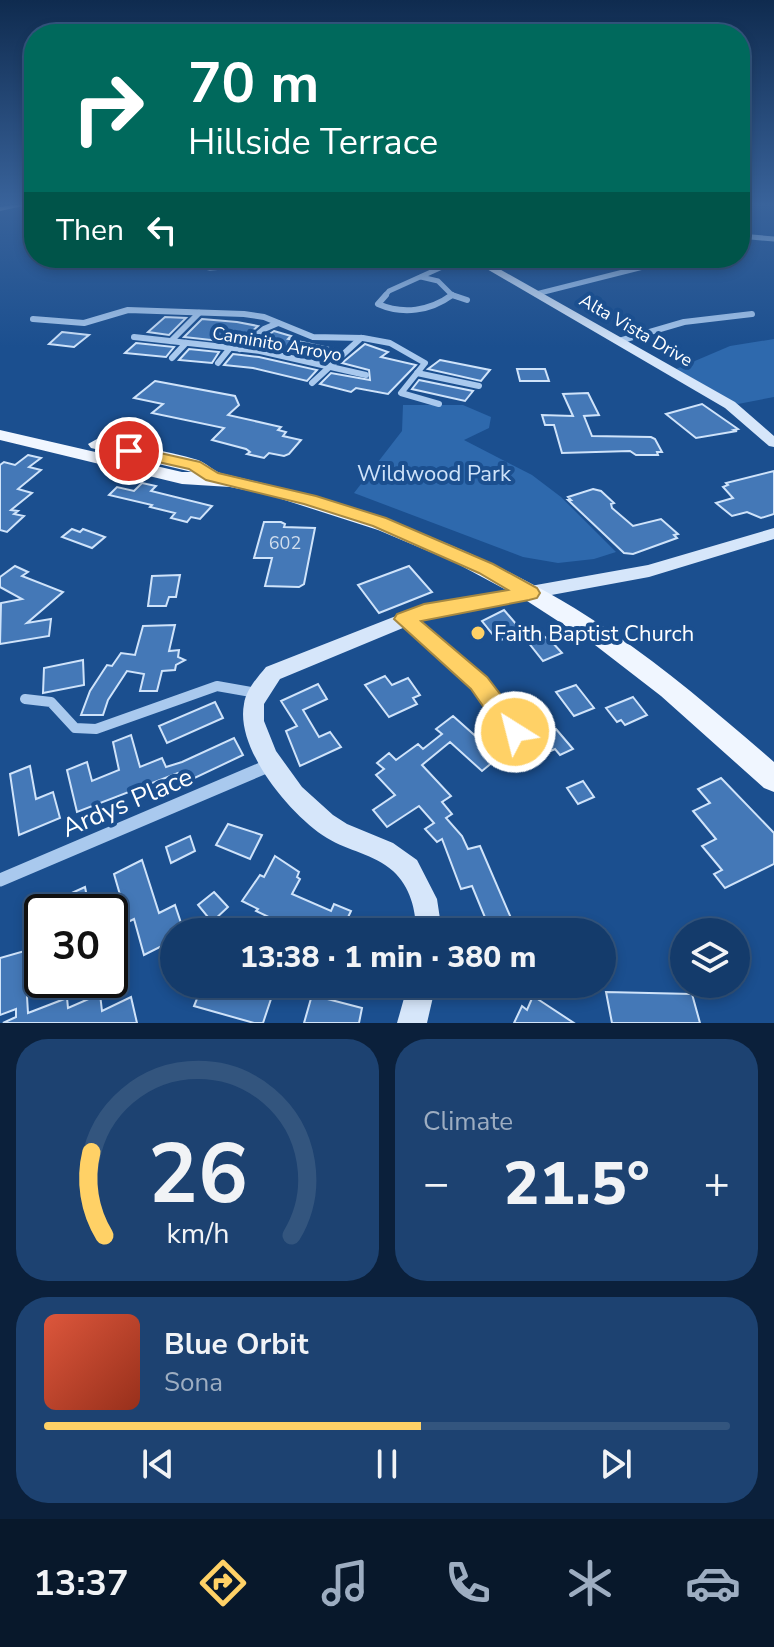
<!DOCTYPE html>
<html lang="en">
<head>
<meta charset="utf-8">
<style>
	body { margin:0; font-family:"Nunito Sans",sans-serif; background:#1d4271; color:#f1f3f6; height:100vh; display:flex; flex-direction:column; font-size:30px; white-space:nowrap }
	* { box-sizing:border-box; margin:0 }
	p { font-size:26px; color:#9dadc1 }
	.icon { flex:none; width:44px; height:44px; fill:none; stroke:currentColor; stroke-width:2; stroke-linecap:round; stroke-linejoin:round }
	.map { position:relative; height:1023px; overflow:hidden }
	.drawer { display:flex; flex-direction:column; gap:16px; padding:16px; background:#0b203b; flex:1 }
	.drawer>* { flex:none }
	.guide { position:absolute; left:24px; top:24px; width:726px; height:244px; border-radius:32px; box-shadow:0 4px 12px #0003,0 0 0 2px #33557e; background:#00695c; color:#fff; overflow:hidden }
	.buttons { position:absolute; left:670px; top:918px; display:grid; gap:16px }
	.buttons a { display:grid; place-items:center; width:80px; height:80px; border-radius:50%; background:#143b6b; box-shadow:0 4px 12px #0003,0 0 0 2px #33557e; font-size:40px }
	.speed { position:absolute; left:24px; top:894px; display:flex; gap:16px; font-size:40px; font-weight:700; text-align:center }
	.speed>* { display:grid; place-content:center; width:104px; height:104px; border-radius:50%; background:#143b6b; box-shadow:0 4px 12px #0003,0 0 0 2px #33557e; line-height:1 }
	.speed .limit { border:4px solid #111; border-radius:12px; background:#fff; color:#111 }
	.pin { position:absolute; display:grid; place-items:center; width:68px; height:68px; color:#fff; margin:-34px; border:4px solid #fff; border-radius:50%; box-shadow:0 2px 8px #0007 }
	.me { position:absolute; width:88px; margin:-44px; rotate:324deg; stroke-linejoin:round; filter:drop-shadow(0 0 6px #0008) }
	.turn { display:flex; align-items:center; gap:28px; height:168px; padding:0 32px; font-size:36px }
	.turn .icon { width:104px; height:104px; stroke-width:2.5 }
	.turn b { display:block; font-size:56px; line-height:68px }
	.then { display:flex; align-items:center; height:76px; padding:0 32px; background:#0003; gap:16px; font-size:30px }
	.big { font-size:60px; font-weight:800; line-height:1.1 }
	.drawer .tile { flex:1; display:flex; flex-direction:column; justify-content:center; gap:12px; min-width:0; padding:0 28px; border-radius:32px; background:#1d4271 }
	.drawer .dial { align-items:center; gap:0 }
	.dial svg { height:208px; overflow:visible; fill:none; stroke:#33557e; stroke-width:7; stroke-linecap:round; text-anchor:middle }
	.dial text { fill:#f1f3f6; stroke:none }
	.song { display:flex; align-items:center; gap:24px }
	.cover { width:96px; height:96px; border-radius:12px; background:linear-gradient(135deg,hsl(10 70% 55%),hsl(10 70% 35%)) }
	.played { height:8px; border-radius:4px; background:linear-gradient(90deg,#ffd166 55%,#33557e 55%) }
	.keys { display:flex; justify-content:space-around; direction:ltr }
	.heat { display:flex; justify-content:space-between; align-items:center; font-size:44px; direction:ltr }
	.drawer .tiles { flex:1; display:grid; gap:16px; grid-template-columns:1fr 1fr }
	.tile:last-child { grid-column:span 2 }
	.trip { position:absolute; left:160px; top:918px; width:456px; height:80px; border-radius:40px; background:#143b6b; box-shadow:0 4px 12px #0003,0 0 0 2px #33557e; font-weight:800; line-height:80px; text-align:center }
	.menu { display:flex; height:128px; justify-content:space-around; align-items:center; background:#08182b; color:#9dadc1 }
	.menu .icon { width:56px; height:56px }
	.menu .active { color:#ffd166 }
	.menu b { font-size:36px; color:#f1f3f6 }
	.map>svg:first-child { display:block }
	.green { fill:#2e69ad }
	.building { fill:#4478b7; stroke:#cfe3fa; stroke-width:2 }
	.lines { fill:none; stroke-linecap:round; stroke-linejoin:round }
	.street-far3 { stroke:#a9c9ee; stroke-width:5 }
	.street-far2 { stroke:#a9c9ee; stroke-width:6 }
	.street-far1 { stroke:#a9c9ee; stroke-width:10 }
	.street { stroke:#a9c9ee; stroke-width:13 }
	.secondary { fill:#d6e6fa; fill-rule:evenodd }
	.primary { fill:#f0f6ff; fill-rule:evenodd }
	.route { fill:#ffd166; stroke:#a68842; stroke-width:2 }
	.poi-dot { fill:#ffd166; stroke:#1b4f8f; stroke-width:3 }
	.labels { text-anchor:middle; stroke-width:8; stroke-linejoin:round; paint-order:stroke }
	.far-street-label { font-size:18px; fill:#fff; stroke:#1b4f8f }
	.number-label { font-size:18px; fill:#d0dded }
	.park-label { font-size:22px; fill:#cfe3fa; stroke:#1b4f8f }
	.poi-label { font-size:22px; fill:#fff; stroke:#1b4f8f; text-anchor:start }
	.near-street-label { font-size:26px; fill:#fff; stroke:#1b4f8f }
</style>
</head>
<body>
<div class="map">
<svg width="774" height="1023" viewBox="0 0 774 1023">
	<rect width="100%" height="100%" fill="#1b4f8f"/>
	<g class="green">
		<polygon points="774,339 774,397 738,404 676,369 730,346"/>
		<polygon points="403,405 463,405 491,417 489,428 464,440 532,475 561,497 616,552 594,559 558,563 523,557 354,493 402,431"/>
	</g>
	<g class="building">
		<polygon points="165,317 186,318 169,335 148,332"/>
		<polygon points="202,319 237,322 258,326 238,343 184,337"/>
		<polygon points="274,331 291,336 288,339 339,350 328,360 255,344"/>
		<polygon points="62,332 89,335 74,347 49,344"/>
		<polygon points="136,343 174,347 166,357 125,353"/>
		<polygon points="365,344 388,352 381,357 416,365 388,394 356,388 351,392 320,384 331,373 370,380 369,370 342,363"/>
		<polygon points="189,349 219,352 212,363 179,360"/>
		<polygon points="233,354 259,357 317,370 307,381 253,368 224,365"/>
		<polygon points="440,360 490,370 481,381 428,369"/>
		<polygon points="517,369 545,369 549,381 520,381"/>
		<polygon points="419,380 473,391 465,401 412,389"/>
		<polygon points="155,381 235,396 239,405 228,415 281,427 278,430 286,432 283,436 301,440 289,454 284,456 269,453 264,458 247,454 250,452 246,449 212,440 224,428 152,413 163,404 134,398"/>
		<polygon points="588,393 599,415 584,416 592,436 651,437 655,439 662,452 657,452 658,455 636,455 630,451 562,453 554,425 545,425 542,415 573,416 563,394"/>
		<polygon points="702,404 738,429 734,430 737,431 696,438 666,414"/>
		<polygon points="28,455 41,458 29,467 41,470 18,489 32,493 11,510 18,511 14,514 24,516 7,532 0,530 0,465 4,462 15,465"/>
		<polygon points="774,471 774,514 761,518 747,512 732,516 716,503 733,498 723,487 728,485 726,483"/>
		<polygon points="142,483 156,486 151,491 212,506 200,519 191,517 187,522 171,518 175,513 150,507 152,505 109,495 117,487 134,491"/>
		<polygon points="593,489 601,491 614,503 611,504 612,508 633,526 661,519 678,534 674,535 677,538 633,554 624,553 568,500 571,500 568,497"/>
		<polygon points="264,522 281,522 285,524 284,527 315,528 304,584 299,587 265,586 272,558 254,558"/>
		<polygon points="72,529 80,532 83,529 105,537 92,548 62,537"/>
		<polygon points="15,566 28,572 22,576 63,592 27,623 51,619 49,636 0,644 1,603 22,599 0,587 0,577"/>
		<polygon points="409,566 432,592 379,613 358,585"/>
		<polygon points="180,575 176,597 169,597 166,606 148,606 152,576"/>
		<polygon points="504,610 523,632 498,641 482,621"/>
		<polygon points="175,625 169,651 179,650 178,657 185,660 176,665 175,670 162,671 157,691 140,691 144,674 127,671 108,700 103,715 81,715 90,691 107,665 112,666 121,653 135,655 143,626"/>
		<polygon points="538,632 552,642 562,653 543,661 524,637"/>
		<polygon points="83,660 84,685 43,693 44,668"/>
		<polygon points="385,676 392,685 408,678 420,695 413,698 417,704 389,717 365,685"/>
		<polygon points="318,684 327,699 303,710 319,737 330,732 341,747 300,766 286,731 297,726 281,701"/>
		<polygon points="576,685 594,708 574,716 556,692"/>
		<polygon points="633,697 647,715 625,725 621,720 617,722 606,708"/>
		<polygon points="215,702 223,718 167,743 159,726"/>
		<polygon points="453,716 499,757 482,771 450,742 422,765 451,796 442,802 452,814 446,818 462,836 468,849 480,846 517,932 491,932 472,886 461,889 442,839 437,842 425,829 434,823 419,806 387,827 373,810 395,795 376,775 384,769 377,763 389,753 396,760 418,744 423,749 442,734 436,729"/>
		<polygon points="556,729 573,749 560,755 555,749 544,754 533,739"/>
		<polygon points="131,735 140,767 162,758 166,767 182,762 234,738 243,755 184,783 178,773 77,812 67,770 87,762 92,781 119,770 113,742"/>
		<polygon points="30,766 36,799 53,792 60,818 19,835 10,774"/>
		<polygon points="721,778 774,833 774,864 725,888 714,874 722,870 702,846 716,839 693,811 710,803 698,789"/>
		<polygon points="583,781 594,797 578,804 567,788"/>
		<polygon points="228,824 262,835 250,859 216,845"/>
		<polygon points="190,836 195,851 171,863 166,847"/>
		<polygon points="275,856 299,872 297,877 300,879 292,894 331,911 334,904 351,911 342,930 326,926 323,932 300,932 256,911 258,909 242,901 260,875 264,877"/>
		<polygon points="142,860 159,913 175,905 184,932 174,932 174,940 144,955 134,919 128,922 114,874"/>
		<polygon points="85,887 90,912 58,912 56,900"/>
		<polygon points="214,892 228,907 212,922 198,905"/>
		<polygon points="42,946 42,974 26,980 28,1013 67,998 68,1008 100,994 102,1011 131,997 137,1023 3,1023 16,1017 16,1009 0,1015 0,958"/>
		<polygon points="203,984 265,984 275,987 263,1023 254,1023 194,1006"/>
		<polygon points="606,992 692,994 700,1023 612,1023"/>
		<polygon points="312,995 362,1008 359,1023 304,1023"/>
		<polygon points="533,996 574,1023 514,1023 522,1006 527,1010"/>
	</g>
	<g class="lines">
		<g class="street-far3">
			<polyline points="740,236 774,239"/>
			<polyline points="155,258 210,268 363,258"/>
			<polyline points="421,277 438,281 452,295 449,297"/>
			<polyline points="536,294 659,263"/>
			<polyline points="452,295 458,297"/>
			<polyline points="384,297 389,291 462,258"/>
		</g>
		<g class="street-far2">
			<path d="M386 295 378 304C403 315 430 311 452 295"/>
			<polyline points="452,295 467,300"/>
			<polyline points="33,319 84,323 128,310 244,314 264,317 313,337 363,338 390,343 425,363 401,393 439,404"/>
			<polyline points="134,337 260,351 366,375"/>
			<polyline points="171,341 199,313"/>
			<polyline points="619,341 684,322 752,314"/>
			<polyline points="240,349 264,329 278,323"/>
			<polyline points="172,358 186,343"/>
			<polyline points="218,363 230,348"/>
			<polyline points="417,373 479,386"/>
			<polyline points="312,383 361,338"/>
		</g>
		<g class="street-far1">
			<polyline points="404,619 479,683 533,756"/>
			<polyline points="25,699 51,702 75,728 96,729 217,686 257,693"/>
			<polyline points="264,768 271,765"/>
		</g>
		<polyline class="street" points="0,880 268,766"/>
		<g class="secondary">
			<polygon points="17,204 32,204 0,211 0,207"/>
			<polygon points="468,258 480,258 735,402 774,436 774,447 769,446 725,408"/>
			<path d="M774 528V539L649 577 427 618 280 679 264 704V721L276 751 302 787 333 815 347 824 393 843 417 860 437 899 442 932H416C416 909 410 887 393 871 374 854 348 851 327 838 291 816 235 749 244 704 246 690 257 678 266 667L424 605 648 565Z"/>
			<polygon points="408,984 436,984 427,1023 397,1023"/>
		</g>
		<path class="primary" d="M0 430 182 472H192L91 448 88 444 97 439C130 446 166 450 198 460 207 463 214 472 224 474 363 505 495 553 613 633 670 672 722 717 774 762V792L764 788 661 696 595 645 527 601 454 562 378 530 269 495 230 487 182 484 0 440Z"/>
	</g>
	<linearGradient id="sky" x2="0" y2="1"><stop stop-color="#0f2b4f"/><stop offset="0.59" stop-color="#39639b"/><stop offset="1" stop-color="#39639b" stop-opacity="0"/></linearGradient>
	<rect width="774" height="347" fill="url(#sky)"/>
	<polygon class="route" points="129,446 200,462 218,473 316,496 386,518 493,564 537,588 540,593 537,598 529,600 421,621 487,677 524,725 527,732 524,739 515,742 506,739 471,689 394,619 397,614 424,604 508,590 479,573 373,526 304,504 206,480 189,469 123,454 121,451 123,448"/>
	<circle class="poi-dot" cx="478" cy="633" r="8"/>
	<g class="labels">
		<g class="far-street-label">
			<text transform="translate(636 330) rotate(30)" y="6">Alta Vista Drive</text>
			<text transform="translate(277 344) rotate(10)" y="6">Caminito Arroyo</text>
		</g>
		<g class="number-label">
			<text x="285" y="549">602</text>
		</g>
		<g class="park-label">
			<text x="434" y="481">Wildwood Park</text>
		</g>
		<g class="poi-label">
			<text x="494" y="641">Faith Baptist Church</text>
		</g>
		<g class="near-street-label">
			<text transform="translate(127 802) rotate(-23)" y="9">Ardys Place</text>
		</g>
	</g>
</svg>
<div class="buttons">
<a><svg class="icon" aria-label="layers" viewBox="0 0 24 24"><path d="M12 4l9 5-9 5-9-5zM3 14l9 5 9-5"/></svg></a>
</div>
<div class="speed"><div class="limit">30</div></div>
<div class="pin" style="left:129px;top:451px;background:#d93025"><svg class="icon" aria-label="arrive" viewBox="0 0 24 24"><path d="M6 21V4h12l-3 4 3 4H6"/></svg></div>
<svg class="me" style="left:515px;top:732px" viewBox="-20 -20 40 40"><circle r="17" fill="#ffd166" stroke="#fff" stroke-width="3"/><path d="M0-11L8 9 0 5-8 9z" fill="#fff"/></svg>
<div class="trip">13:38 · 1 min · 380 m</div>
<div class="guide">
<div class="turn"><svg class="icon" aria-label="right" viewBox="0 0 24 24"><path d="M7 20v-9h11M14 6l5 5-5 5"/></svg><div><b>70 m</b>Hillside Terrace</div></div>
<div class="then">Then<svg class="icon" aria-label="left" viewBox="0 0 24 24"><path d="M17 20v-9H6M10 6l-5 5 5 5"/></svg></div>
</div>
</div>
<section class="drawer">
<div class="tiles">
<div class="tile dial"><svg viewBox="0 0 100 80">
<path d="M14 69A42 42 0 1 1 86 69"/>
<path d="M14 69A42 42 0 0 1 9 37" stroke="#ffd166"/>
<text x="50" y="56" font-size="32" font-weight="700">26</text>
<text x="50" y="72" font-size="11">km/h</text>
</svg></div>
<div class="tile"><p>Climate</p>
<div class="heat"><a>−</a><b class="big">21.5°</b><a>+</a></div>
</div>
<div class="tile">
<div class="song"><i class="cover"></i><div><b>Blue Orbit</b><p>Sona</p></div></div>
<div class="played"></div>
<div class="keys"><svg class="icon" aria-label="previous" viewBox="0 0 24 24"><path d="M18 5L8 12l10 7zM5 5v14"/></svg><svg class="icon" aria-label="pause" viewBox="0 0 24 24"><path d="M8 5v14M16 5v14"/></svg><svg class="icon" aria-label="next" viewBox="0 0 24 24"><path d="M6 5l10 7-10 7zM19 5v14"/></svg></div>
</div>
</div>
</section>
<nav class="menu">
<b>13:37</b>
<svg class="icon active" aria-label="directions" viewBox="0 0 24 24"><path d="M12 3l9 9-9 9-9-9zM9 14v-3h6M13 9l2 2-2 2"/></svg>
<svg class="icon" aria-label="music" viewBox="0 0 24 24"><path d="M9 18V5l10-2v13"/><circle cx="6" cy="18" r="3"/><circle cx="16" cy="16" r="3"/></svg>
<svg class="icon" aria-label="phone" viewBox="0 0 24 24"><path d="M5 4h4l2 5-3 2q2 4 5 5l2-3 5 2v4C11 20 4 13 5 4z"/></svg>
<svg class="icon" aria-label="climate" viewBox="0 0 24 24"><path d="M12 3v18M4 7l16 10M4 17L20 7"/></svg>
<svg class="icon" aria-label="car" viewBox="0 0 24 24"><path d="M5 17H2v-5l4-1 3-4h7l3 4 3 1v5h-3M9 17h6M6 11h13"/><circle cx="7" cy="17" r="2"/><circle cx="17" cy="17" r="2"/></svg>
</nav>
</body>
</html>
